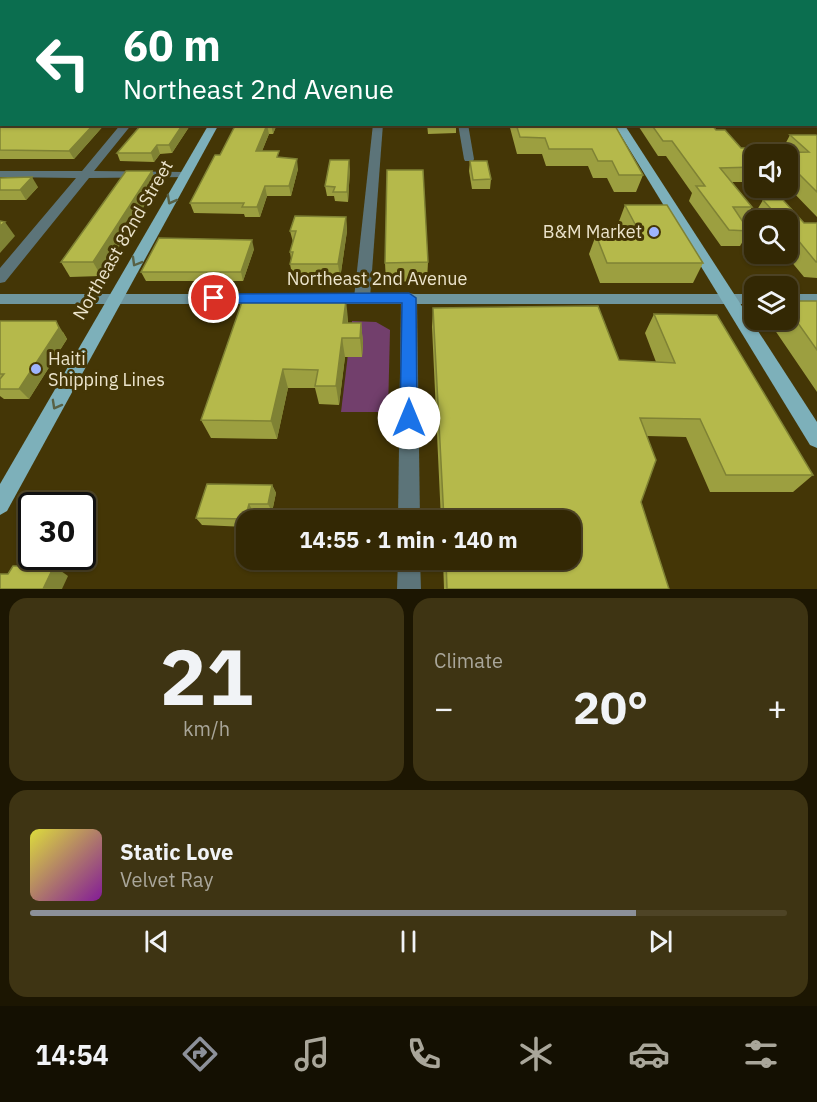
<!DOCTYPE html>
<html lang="en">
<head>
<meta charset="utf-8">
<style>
	body { margin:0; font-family:"IBM Plex Sans",sans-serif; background:#3e3413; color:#f1f3f6; height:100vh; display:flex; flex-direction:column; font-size:22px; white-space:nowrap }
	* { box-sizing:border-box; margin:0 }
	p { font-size:20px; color:#a9a69a }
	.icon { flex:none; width:33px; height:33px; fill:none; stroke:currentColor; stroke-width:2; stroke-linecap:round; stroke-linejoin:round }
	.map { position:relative; height:589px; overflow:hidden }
	.details { display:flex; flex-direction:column; gap:9px; padding:9px; background:#1c1602; flex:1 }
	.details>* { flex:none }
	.hud { position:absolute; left:0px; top:0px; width:818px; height:126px; box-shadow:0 2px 4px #0004,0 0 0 2px #4e4426; background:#0b6e4f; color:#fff; overflow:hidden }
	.fabs { position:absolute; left:744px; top:144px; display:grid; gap:12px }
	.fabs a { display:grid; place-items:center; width:54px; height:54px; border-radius:12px; background:#332804; box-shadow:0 2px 4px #0004,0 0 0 2px #4e4426; font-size:30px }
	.speed { position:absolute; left:18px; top:492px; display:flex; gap:12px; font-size:30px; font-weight:700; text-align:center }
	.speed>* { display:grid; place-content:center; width:78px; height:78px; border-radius:50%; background:#332804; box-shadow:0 2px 4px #0004,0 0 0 2px #4e4426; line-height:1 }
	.speed .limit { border:3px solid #111; border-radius:9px; background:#fff; color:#111 }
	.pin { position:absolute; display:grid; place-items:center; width:51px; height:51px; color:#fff; margin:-26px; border:3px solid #fff; border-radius:50%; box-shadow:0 2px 6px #0007 }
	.me { position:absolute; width:66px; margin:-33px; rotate:0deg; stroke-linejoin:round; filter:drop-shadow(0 0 4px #0008) }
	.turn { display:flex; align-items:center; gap:21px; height:126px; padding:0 24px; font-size:27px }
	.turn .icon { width:78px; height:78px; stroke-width:2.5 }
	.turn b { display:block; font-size:42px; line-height:51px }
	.big { font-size:45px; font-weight:700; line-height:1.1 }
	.details .card { flex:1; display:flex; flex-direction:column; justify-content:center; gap:9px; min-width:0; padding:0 21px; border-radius:18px; background:#3e3413 }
	.details .dial { align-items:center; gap:0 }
	.dial b { font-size:78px; line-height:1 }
	.song { display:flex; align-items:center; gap:18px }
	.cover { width:72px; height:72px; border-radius:9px; background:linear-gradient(135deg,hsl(60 70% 55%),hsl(290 70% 35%)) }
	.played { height:6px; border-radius:3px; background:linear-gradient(90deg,#8c9099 80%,#4e4426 80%) }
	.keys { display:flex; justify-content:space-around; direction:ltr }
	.heat { display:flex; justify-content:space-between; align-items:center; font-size:33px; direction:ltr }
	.details .tiles { flex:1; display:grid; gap:9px; grid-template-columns:1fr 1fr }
	.card:last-child { grid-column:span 2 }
	.trip { position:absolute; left:236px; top:510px; width:345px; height:60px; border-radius:18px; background:#332804; box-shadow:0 2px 4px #0004,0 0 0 2px #4e4426; font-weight:700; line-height:60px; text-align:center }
	.dock { display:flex; height:96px; justify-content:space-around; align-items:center; background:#141002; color:#a9a69a }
	.dock .icon { width:42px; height:42px }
	.dock .active { color:#8c9099 }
	.dock b { font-size:27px; color:#f1f3f6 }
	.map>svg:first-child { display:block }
	.green { fill:#723f6c }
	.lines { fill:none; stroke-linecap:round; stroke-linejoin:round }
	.street { fill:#5c7479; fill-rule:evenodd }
	.secondary { fill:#6f969e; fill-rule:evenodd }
	.primary { fill:#7db0ba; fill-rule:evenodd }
	.rail { stroke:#bab091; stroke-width:2; stroke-dasharray:4.5 2; stroke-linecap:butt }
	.wall { fill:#9c9f40 }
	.shaded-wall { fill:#7f8234 }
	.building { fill:#b5b94b; stroke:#7f8234; stroke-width:1.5 }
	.oneway { stroke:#586145 }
	.route { fill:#1a73e8; stroke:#114b97; stroke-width:1.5 }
	.poi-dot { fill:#9eb4fd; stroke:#443606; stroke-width:2 }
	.labels { text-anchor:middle; stroke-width:6; stroke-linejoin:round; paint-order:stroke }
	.poi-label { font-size:18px; fill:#ece4cc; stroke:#443606; text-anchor:end }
	.street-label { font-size:18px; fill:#ece4cc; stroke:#443606 }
</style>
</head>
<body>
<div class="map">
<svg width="817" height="589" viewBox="0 0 817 589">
	<rect width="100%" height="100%" fill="#443606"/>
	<polygon class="green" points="352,321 376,322 390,330 388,412 341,412"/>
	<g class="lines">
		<g class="street">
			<polygon points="816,119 817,119 817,126 813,124 816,124"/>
			<polygon points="121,124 132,124 94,171 186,172 190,173 190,177 89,178 5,282 0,283 0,268 76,178 0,177 0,171 82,171"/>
			<polygon points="373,124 383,124 370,298 367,302 357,302 354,298"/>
			<polygon points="458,124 468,124 474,159 473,161 465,161 464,159"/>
			<polygon points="409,293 414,294 417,298 420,520 398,520 401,298 404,294"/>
			<polygon points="398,560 420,560 421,589 397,589"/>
		</g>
		<g class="secondary">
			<rect x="0" y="294" width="754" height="10"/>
			<rect x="788" y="294" width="29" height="10"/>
		</g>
		<g class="primary">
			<rect x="278" y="0" width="6" height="2"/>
			<polygon points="536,0 542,0 543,2 537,2"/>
			<polygon points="209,124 219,124 7,511 0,515 0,484"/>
			<polygon points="614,124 624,124 817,422 817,448 810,445"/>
		</g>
		<g class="rail">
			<polyline points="148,0 171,2"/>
			<polyline points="171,0 199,2"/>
			<polyline points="667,2 755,0"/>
		</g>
	</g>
	<g class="wall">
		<polygon points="602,0 651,0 653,2 603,2"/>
		<polygon points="0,16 2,124 105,124 74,159 0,159"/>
		<polygon points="191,124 172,153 160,154 154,162 120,161 117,153"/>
		<polygon points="236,124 277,124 273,134 269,134 262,151 280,158 298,169 291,196 267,196 260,217 245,217 244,214 194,213 190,203 220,155"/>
		<polygon points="427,124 456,124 456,133 428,134"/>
		<polygon points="509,124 614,124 643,175 636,192 614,192 607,178 593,178 588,166 546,166 542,154 517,154"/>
		<polygon points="637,124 711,124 716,130 741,148 767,153 785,153 782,150 790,135 817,136 817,217 788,187 788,154 754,154 754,182 732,182 752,207 743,222 749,231 740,246 721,246 689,201 692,193 666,156 658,156"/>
		<polygon points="470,161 491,179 490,189 472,189 469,171"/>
		<polygon points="350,169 348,202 335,201 334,196 327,196 325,186"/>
		<polygon points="152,171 157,185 101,276 70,277 61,262"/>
		<polygon points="0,178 38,187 26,200 0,200"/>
		<polygon points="763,200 804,223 817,223 817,278 804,277 785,254 788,254 788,220 759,220 754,215"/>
		<polygon points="625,205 703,263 693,283 600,283 589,254 596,235 611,235 614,226 619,226 618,224"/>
		<polygon points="346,217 347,231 340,279 293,279 290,264 291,259 290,252 293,242 290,231"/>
		<polygon points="254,249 243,281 146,281 141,272"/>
		<polygon points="428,262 427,281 386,282 385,263"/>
		<polygon points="788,301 817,301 817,392 768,320 788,320"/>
		<polygon points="433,308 619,360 656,362 645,333 654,314 813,475 793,492 710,492 686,437 647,436 641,502 669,589 444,589 443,560 570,560 570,520 441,520 432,327"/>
		<polygon points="348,319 348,323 361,323 363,343 362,357 345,357 339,405 319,404 315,388 288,388 277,439 211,438 201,420"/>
		<polygon points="0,321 63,332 67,339 29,399 4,399 0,396"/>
		<polygon points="272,485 276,493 272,512 253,511 251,520 246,520 246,527 202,525 196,518"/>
	</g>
	<g class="shaded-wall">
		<polygon points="94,124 105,124 74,159 69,151"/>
		<polygon points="183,124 191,124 172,153 169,145"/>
		<polygon points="271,124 277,124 273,134"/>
		<polygon points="267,125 269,134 258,161 256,151"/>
		<polygon points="157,145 160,154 154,162 151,153"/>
		<polygon points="297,159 298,169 291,196 289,186"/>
		<polygon points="349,160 350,169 348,202 347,192"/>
		<polygon points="152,171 157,185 101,276 93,262"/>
		<polygon points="32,177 38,187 26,200 20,190"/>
		<polygon points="265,186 267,196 260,217 257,207"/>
		<polygon points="346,217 347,231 340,279 338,264"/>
		<polygon points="5,222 15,236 0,253 0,226"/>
		<polygon points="252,240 254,249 243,281 241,272"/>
		<polygon points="346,300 348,319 346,338 343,323"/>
		<polygon points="56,321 67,339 29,399 19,389"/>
		<polygon points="361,323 363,343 362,357 360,338"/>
		<polygon points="342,338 345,357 339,405 336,386"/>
		<polygon points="283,369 288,388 277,439 271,421"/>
		<polygon points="272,485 276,493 272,512 268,504"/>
		<polygon points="249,504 253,511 251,520 246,520 246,522 245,519"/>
		<polygon points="54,566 68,576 62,589 43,589"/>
	</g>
	<g class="building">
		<polygon points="615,0 651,0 653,2 616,2"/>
		<polygon points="0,16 2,16 2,56 0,57"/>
		<rect x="816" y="24" width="1" height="65"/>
		<polygon points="0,64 2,64 2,124 94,124 69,151 0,150"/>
		<polygon points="142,124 183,124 169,145 157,145 151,153 117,153"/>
		<polygon points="236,124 271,124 267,125 256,151 279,151 277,157 297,159 289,186 265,186 257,207 242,207 244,203 190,203 215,155 220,155"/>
		<rect x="428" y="124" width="28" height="1"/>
		<polygon points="516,124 614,124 643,175 619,175 612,161 598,161 592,149 549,149 545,138 520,137"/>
		<polygon points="651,124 711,124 716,130 725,130 741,148 762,148 767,153 809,152 790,135 816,135 817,136 817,192 797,172 788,172 788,154 754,154 754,167 720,168 752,207 733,207 749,231 729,230 696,186 705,186 672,141 663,141"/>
		<polygon points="330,160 349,160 347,192 333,192 335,187 325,186"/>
		<polygon points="470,161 487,161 491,179 473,180"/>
		<polygon points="387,170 423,170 428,262 385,263"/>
		<polygon points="126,171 152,171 93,262 61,262"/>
		<polygon points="32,177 20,190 0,190 0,178"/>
		<polygon points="763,200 783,200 804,223 817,223 817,262 816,262 788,228 788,220 781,220"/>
		<polygon points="625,205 667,205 703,263 607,263 596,235 618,235 614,226 636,226"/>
		<polygon points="295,216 346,217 338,264 290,264 293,252 290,252 296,231 290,231"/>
		<polygon points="0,221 5,222 0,226"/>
		<polygon points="159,238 252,240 241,272 141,272"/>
		<polygon points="243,299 346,300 343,323 361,323 360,338 342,338 336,386 315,386 318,370 283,369 271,421 201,420"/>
		<polygon points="788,301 817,301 817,350 788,309"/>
		<polygon points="598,306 619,360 675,363 654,314 717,315 813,475 726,475 700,419 640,418 656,460 641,502 669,589 447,589 446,560 570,560 570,520 444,520 433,308"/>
		<polygon points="0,321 56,321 59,328 19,389 0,389 0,379 4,374 0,374"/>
		<polygon points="207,484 272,485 268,504 249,504 245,519 196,518"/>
		<polygon points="13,566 54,566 43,589 0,589 0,574 8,574"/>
	</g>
	<defs><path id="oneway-chevron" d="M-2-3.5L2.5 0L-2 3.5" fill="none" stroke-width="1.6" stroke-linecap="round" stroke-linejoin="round" transform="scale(1.5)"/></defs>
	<g class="oneway">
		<use href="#oneway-chevron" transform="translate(171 200) rotate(119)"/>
		<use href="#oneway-chevron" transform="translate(136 262) rotate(120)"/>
		<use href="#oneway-chevron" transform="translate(56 405) rotate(119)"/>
	</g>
	<polygon class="route" points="409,293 416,298 417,418 415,423 409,425 403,423 400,418 402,303 214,303 207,298 214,294"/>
	<g class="poi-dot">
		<circle cx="654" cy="232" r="6"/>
		<circle cx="36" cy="369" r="6"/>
	</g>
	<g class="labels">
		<g class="poi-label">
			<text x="642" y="238">B&amp;M Market</text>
			<text x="48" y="365" text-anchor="start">Haiti<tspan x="48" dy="21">Shipping Lines</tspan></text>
		</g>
		<g class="street-label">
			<text transform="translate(123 240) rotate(-60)" y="6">Northeast 82nd Street</text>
			<text x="377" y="285">Northeast 2nd Avenue</text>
		</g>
	</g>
</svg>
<div class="fabs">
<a><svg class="icon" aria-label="sound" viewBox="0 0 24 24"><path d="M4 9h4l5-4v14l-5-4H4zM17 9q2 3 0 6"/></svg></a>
<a><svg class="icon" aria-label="search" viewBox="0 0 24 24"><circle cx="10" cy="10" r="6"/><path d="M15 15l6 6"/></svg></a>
<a><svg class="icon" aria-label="layers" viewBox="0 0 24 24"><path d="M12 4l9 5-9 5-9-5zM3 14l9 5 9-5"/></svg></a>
</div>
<div class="speed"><div class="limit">30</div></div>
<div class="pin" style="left:214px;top:298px;background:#d93025"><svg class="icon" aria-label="arrive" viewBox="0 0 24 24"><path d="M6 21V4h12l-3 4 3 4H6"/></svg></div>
<svg class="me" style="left:409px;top:418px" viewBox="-20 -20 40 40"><circle r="19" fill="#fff"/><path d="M0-13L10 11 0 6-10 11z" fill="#1a73e8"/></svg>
<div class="trip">14:55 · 1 min · 140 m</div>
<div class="hud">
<div class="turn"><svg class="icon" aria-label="left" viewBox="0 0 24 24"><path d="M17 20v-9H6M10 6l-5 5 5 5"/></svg><div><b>60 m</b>Northeast 2nd Avenue</div></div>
</div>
</div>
<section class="details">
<div class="tiles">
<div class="card dial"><b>21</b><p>km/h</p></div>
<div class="card"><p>Climate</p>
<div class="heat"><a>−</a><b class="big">20°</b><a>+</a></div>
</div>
<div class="card">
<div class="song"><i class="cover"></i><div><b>Static Love</b><p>Velvet Ray</p></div></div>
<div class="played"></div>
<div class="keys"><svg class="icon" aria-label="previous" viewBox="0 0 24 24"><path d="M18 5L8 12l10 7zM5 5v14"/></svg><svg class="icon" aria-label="pause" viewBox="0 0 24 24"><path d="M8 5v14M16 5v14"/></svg><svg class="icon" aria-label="next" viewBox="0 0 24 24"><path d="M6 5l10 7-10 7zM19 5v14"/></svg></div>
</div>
</div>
</section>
<nav class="dock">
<b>14:54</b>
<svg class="icon active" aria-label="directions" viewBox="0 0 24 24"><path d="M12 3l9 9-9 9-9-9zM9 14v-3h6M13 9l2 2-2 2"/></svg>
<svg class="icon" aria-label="music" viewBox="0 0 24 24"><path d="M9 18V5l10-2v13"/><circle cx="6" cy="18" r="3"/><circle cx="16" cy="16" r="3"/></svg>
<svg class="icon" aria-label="phone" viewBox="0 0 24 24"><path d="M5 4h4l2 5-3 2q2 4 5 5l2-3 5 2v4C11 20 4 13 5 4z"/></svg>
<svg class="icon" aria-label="climate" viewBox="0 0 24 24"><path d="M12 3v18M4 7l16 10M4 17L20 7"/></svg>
<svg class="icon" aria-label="car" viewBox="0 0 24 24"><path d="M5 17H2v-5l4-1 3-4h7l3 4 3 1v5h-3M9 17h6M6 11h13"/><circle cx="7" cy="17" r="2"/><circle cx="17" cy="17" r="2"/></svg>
<svg class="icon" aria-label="filters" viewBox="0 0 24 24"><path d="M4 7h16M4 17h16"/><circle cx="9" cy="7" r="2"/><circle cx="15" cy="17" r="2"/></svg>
</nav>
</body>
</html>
